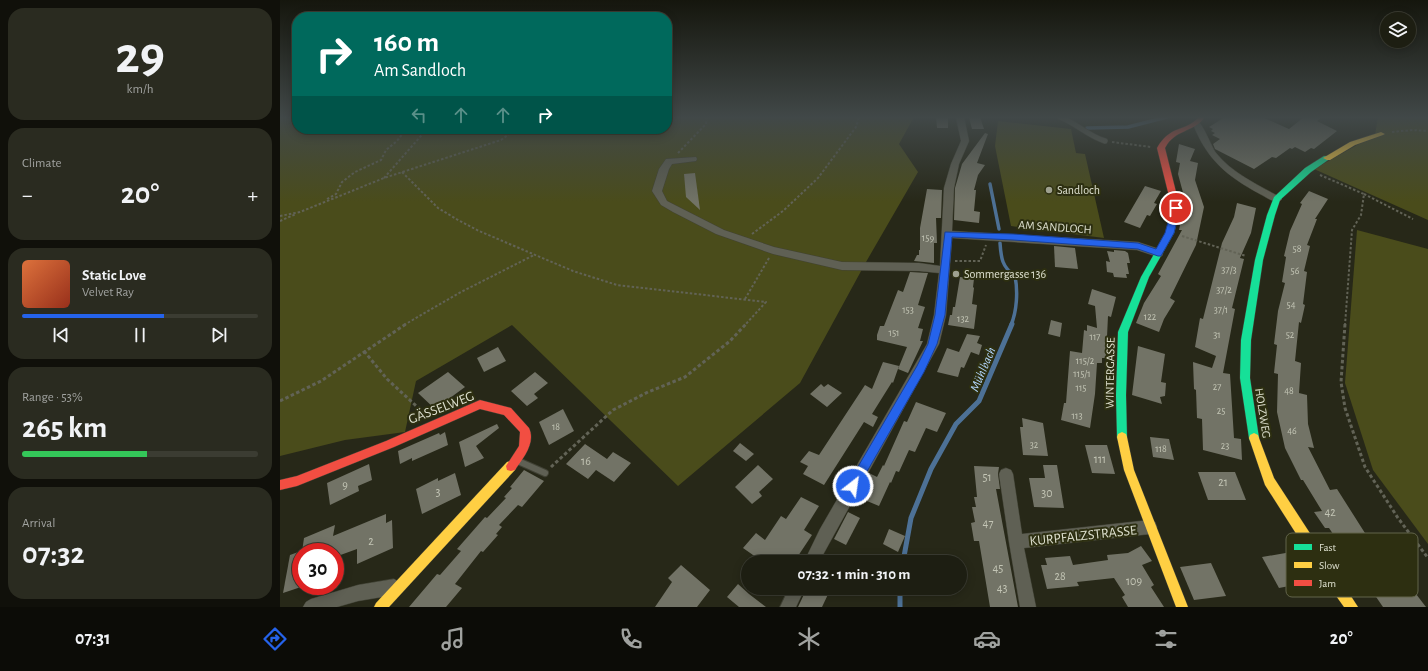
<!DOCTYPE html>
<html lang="en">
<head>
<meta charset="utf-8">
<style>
	body { margin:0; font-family:"Alegreya Sans",sans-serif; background:#2a2b20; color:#f1f3f6; height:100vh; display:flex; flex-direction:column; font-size:15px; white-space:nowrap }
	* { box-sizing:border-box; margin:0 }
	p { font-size:13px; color:#a0a29f }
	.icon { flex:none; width:22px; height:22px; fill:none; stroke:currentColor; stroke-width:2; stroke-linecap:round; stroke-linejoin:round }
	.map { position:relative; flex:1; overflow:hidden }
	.details { display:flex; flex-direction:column; gap:8px; padding:8px; background:#10100a; width:280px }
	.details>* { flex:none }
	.hud { position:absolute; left:12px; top:12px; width:380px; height:122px; border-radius:16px; box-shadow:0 2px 10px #0003,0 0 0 1px #3b3c32; background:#00695c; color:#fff; overflow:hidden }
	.fabs { position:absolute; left:1100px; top:12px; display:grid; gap:8px }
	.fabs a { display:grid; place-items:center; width:36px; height:36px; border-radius:50%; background:#1d1e12; box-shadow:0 2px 10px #0003,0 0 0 1px #3b3c32; font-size:20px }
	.speed { position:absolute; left:12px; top:543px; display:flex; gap:8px; font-size:20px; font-weight:700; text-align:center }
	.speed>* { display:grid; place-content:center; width:52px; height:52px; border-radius:50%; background:#1d1e12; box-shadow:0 2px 10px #0003,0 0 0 1px #3b3c32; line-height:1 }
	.speed .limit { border:6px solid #d22; background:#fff; color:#111 }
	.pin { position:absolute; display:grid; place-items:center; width:34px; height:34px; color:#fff; margin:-17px; border:2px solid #fff; border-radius:50%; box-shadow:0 1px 4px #0007 }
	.me { position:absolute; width:44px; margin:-22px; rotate:30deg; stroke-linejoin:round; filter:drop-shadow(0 0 3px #0008) }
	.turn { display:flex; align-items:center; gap:14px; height:84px; padding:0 16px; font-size:18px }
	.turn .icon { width:52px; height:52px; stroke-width:2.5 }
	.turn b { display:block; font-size:28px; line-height:34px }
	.lanes { display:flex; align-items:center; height:38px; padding:0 16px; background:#0003; justify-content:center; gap:20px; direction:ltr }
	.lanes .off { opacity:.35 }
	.big { font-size:30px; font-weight:700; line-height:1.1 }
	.details .tile { flex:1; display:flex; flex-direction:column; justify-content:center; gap:6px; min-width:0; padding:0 14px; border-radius:16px; background:#2a2b20 }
	.details .dial { align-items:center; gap:0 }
	.dial b { font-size:52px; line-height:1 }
	.song { display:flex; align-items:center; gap:12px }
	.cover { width:48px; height:48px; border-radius:6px; background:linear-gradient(135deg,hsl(20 70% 55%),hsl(10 70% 35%)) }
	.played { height:4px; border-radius:2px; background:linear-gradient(90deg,#2563eb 60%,#3b3c32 60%) }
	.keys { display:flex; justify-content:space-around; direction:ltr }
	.heat { display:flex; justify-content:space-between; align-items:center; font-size:22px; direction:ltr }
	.charge { height:6px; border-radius:3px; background:linear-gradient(90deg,#34c759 53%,#3b3c32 0) }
	.trip { position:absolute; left:461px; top:555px; width:226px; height:40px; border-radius:20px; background:#1d1e12; box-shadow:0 2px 10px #0003,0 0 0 1px #3b3c32; font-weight:700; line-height:40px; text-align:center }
	.dock { display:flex; height:64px; justify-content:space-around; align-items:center; background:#0c0c07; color:#a0a29f }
	.dock .icon { width:28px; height:28px }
	.dock .selected { color:#2563eb }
	.dock b { font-size:18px; color:#f1f3f6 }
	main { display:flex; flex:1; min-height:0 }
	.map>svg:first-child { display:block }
	.green { fill:#4a4c1b }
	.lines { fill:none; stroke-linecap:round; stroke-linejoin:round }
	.stream-far1 { stroke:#4d7196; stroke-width:3.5 }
	.stream { stroke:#4d7196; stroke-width:5 }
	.building { fill:#727366 }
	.lane-far1-casing { stroke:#414235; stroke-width:6 }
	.lane-casing { stroke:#414235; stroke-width:8 }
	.street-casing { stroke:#414235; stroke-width:1 }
	.fast-casing { stroke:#414235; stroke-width:1 }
	.slow-casing { stroke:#414235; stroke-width:1 }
	.jam-casing { stroke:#414235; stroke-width:1 }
	.path-far1 { stroke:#626356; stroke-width:2; stroke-dasharray:2.5 2; stroke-linecap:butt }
	.path { stroke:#626356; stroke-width:3; stroke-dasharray:3.5 2.5; stroke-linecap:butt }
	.lane-far1 { stroke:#5f6054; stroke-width:5 }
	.lane { stroke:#5f6054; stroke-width:6 }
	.street { fill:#5f6054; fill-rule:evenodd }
	.fast { fill:#16e098; fill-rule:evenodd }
	.slow { fill:#ffcf43; fill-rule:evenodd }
	.jam { fill:#f24e42; fill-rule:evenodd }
	.route { fill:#2563eb; stroke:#184099 }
	.poi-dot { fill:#9ea08f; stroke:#2d2f11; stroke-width:1.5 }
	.labels { text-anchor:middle; stroke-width:4; stroke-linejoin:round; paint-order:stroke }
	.number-label { font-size:10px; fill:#c3c5b5 }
	.poi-label { font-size:12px; fill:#dee0cf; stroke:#2d2f11; text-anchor:start }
	.street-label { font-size:12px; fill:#dee0cf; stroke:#2d2f11 }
	.near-number-label { font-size:12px; fill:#c3c5b5 }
	.water-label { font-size:13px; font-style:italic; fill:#b3d6fd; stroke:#2d2f11 }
	.near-street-label { font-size:14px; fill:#dee0cf; stroke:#2d2f11 }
	.key { fill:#2d2f11; stroke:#62644a; stroke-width:1 }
	.key-label { font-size:11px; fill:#dee0cf }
</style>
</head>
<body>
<main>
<section class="details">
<div class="tile dial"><b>29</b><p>km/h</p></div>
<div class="tile"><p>Climate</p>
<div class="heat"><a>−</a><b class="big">20°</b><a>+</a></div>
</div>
<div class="tile">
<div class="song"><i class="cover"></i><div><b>Static Love</b><p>Velvet Ray</p></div></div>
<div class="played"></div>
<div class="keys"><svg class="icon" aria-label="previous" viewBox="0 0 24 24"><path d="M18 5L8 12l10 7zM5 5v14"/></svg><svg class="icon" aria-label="pause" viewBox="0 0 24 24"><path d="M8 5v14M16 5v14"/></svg><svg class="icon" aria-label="next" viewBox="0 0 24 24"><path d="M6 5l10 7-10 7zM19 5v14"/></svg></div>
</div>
<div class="tile"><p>Range · 53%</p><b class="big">265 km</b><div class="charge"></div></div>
<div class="tile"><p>Arrival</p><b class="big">07:32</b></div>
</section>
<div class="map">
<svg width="1148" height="607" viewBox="0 0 1148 607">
	<rect width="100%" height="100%" fill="#272818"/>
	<g class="green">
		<polygon points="0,117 17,117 17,129 387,129 387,117 634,117 619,144 638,172 586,262 520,383 398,486 232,325 136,381 125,432 65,440 0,456"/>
		<polygon points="1098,117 1148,117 1148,220 1034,169 1095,135"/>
		<polygon points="718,121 791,129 796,153 805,154 824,238 731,226 715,146"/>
		<polygon points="1077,230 1148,249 1148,544 1093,470 1065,383"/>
	</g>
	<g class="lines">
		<g class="stream-far1">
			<polyline points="807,128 848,127 887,117"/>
			<polyline points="710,184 719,229"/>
			<path d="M720 243C721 258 722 267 735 276 738 291 737 311 731 325"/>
		</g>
		<g class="stream">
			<polyline points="623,562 631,518 651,469 676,424 699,401 732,324"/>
			<polyline points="620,588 620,607"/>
		</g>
	</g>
	<g class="building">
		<polygon points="656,117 668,117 668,128 657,128"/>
		<polygon points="689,117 700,117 704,129 692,129"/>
		<polygon points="945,117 982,117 1009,129 1024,117 1042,117 1037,121 1057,131 1034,149 1031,148 1025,152 1015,147 1012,149 1010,148 996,158 992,157 974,169 935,149 933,144 940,139 932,135 935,133 931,131 933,129 929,127"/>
		<polygon points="705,133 708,134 697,163 705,165 698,175 694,190 696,190 694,211 700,212 699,223 674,220 675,188 682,164"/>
		<polygon points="899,144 915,149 910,161 918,163 915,180 924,207 916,245 890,298 895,301 884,319 879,332 856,323 864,303 881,276 878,274 902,230 899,230 905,200 898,174 900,163 896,162"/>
		<polygon points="415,173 420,210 406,197 404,174"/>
		<polygon points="865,186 881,191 874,203 877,204 870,216 867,215 860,228 844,222"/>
		<polygon points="647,189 662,190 661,218 656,218 657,243 654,243 654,263 634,261 637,255 639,255 639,250 640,250 640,228"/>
		<polygon points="1029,191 1048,199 1035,219 1037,219 1027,245 1030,246 1024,271 1027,272 1023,304 1025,305 1021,323 1019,322 1015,361 1021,363 1019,393 1027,395 1028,424 1034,448 1028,447 1050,490 1057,489 1097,552 1104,551 1115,566 1080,574 1049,528 1045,528 1034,512 1042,511 1023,480 1021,480 1005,448 997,412 998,374 994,373 997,345 994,344 998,311 1005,283 1002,282 1006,257 1004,256 1010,231 1022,204 1020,203"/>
		<polygon points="957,203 976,208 971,233 960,258 964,259 952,308 955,309 943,373 950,374 954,438 961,439 962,460 923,450 922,419 917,418 916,390 914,389 913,362 932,368 936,356 915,347 920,318 923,319 942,243 954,217"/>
		<polygon points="774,246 795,248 798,269 775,267"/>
		<polygon points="834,250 845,251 848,253 850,263 847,263 849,274 846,274 847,278 834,277 833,273 827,272 826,261 830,262 827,251 834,252"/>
		<polygon points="630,272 648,273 638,305 645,307 638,328 643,329 640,341 643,341 628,373 618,369 627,347 597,340 597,335 600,326 604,326 618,290 623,292"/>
		<polygon points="680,277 694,279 693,287 694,288 692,304 697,305 694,329 668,325 670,315 672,315 673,307 675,307"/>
		<polygon points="812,289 836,297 831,317 828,316 826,358 822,358 822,363 817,363 815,394 810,428 781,420 784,403 786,403 790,351 802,353 804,330 807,331 807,325 817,328 815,306 808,304"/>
		<polygon points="771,320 782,323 780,337 768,334"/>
		<polygon points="687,334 700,336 697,343 702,345 699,355 691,352 684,368 681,367 678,377 657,372 667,348 679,352"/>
		<polygon points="858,346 885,354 881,382 886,383 885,396 880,397 882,404 852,395"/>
		<polygon points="218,347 226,361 204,372 197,358"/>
		<polygon points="603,362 619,366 613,383 612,382 592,414 598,417 593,427 584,422 544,485 523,474 528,466 520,462 529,451 539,455 585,385 592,389"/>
		<polygon points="168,372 185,387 155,409 138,393"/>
		<polygon points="255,372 268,383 254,394 258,398 247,406 231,391"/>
		<polygon points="541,384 544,387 548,384 562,393 547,407 530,394"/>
		<polygon points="636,402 666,413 657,432 646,428 635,452 629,450 619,472 616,471 611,483 610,482 599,506 587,501 588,499 578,494 589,473 597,477 603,465 604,466 624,421 627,422"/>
		<polygon points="283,409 294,431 269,445 259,422"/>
		<polygon points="742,418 763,423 768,456 743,455 740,427 743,427"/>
		<polygon points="217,424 219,428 196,446 204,458 185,467 179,442"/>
		<polygon points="165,432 168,445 132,461 132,458 120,464 118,451 159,433 160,435"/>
		<polygon points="870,437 889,439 894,460 873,457"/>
		<polygon points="460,443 474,454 466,461 453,451"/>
		<polygon points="305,444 327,459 333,452 351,463 334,482 316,470 308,479 286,464"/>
		<polygon points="805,445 827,445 835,474 812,473"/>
		<polygon points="89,464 92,480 78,486 79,491 50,505 47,483"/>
		<polygon points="478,465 493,479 479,492 482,496 472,504 455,487"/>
		<polygon points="763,465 777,465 784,508 754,507 749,478 765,478"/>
		<polygon points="694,466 719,467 718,474 720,489 716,489 738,607 710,607 699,541 694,541 691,523 695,522 692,507 696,507 694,497 697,497"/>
		<polygon points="244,470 264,481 242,507 238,505 219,525 222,527 216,534 218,535 203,552 201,551 175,584 182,588 166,607 129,607 157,574 160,575 181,551 177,549 205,517 207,518 226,498 224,497 232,488 230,487"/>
		<polygon points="918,472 955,472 966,500 928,500"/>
		<polygon points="175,473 181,495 142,514 136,489 158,478 158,481"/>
		<polygon points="521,497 539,506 524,530 532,535 514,562 483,562 463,548 476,533 485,540 501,516 506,519"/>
		<polygon points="568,512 580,518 566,545 554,539"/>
		<polygon points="106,514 106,523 112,520 113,548 77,564 77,549 55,557 55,552 22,552 24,538 55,525 53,536"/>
		<polygon points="609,529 625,536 618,552 603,544"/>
		<polygon points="861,546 872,561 862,565 874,585 871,587 884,607 848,607 842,597 845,595 834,578 797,582 799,586 767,589 761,565 767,565 765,558 790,556 793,565 828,560 827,555 848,553"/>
		<polygon points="21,551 21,587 3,593 10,555"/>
		<polygon points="1017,551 1035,581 999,588 982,557"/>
		<polygon points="931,563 946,596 914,600 900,567"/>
		<polygon points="401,565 430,590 417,607 375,607 392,582 388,578"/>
		<polygon points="1126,581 1146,607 1103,607 1092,591"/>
		<polygon points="458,584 469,594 486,607 459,607 447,597"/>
		<polygon points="527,588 551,588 542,607 518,607"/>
	</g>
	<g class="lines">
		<g class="lane-far1-casing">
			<path id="lane-far1" d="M780 117C796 123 808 136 825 141"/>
		</g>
		<g class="lane-casing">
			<polyline id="lane" points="238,461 265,473"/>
		</g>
		<g class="street-casing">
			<g id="street">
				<polygon points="676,117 684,117 689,141 679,164 674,188 672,231 858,242 882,250 883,253 882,256 878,257 857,250 672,238 666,315 659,344 539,562 524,562 540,529 647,344 654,315 659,273 639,271 562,270 493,254 436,234 393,212 381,205 372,191 379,169 386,159 416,157 417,159 416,161 392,164 389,169 382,191 387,201 444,230 494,247 562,262 639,263 660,266 664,188 671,164 681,141"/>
				<path d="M917 121C923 123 931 146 936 153 952 173 978 185 1000 197L1002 199 1000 201C993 203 986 197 980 194 947 176 927 160 913 124Z"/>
				<polygon points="726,468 731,470 733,474 742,534 870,520 875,522 877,527 875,532 870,534 744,548 756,607 740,607 729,542 719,474 721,470"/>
				<polygon points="114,579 119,582 122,587 119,592 114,595 78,601 57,607 23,607 26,602 31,599 78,585"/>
				<polygon points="509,588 525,588 516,607 500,607"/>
			</g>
		</g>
		<g class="fast-casing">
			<g id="fast">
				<polygon points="1044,156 1047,156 1051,158 1031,172 1000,200 995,215 983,260 971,340 970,378 979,438 978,441 974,443 970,441 969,438 960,378 961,340 975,260 987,215 994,197 1025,168"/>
				<polygon points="894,214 898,217 894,233 869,277 848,332 846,395 847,437 846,440 842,442 838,440 837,437 836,395 838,332 861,277 886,233 890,217"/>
			</g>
		</g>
		<g class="slow-casing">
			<g id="slow">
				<polygon points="1101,132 1105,134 1103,135 1075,145 1050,160 1047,160 1043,158 1070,142"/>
				<polygon points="842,432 846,434 847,437 854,470 908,607 896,607 844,470 837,437 838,434"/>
				<polygon points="974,433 978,435 979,438 994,478 1078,607 1064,607 1054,593 985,485 969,438 970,435"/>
				<polygon points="231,461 235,462 236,466 235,470 109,607 94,607 96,603 227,462"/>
			</g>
		</g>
		<g class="jam-casing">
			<g id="jam">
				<path d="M919 117H925C913 133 895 129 885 148L900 208 898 217 894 220 890 217 892 208 877 148C891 124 904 133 919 117Z"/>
				<path d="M200 400 231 408 249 428C256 443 243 458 235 470L231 471 227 470 226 466 239 446 240 432 224 415 200 409 114 447 17 486 0 490V480L17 476 106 441Z"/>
			</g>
		</g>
		<g class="path-far1">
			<polyline points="1112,132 1132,130 1148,131"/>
			<polyline points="832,142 871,147"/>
			<polyline points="398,153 426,124 427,117"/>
			<polyline points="122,172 158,208 178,220 199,231 293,271 337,285 486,302 465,325"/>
			<polyline points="1040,175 1084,194 1081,215 1072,230 1065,325"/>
			<polyline points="104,178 147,129"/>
			<polyline points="1084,194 1133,219"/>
			<polyline points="47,199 56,194 62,182 75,172 101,160 106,150 117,141 126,129"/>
			<polyline points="0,216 20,212 104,178 221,140 236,129"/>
			<polyline points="0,221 16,214"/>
			<polyline points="472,234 503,211 538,178 576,127 579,117"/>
			<polyline points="902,236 966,256"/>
			<polyline points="675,261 700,261 706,245"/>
			<polyline points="465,299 489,258"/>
			<polyline points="124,325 181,292 254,255"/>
		</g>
		<g class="path">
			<polyline points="1065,324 1061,382 1065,408 1085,467 1118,518 1148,558"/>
			<polyline points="84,351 107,379 145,414"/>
			<polyline points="0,401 41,381 126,324"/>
			<polyline points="271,467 333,410 368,392 405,377 450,341 466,324"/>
		</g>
		<use href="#lane-far1" class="lane-far1"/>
		<use href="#lane" class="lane"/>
		<use href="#street" class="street"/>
		<use href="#fast" class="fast"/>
		<use href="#slow" class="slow"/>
		<use href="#jam" class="jam"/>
	</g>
	<linearGradient id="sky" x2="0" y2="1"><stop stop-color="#15160d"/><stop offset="0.58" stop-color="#414848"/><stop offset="1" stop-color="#414848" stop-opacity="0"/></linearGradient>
	<rect width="1148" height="202" fill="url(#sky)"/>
	<polygon class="route" points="896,205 900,208 894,233 881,256 878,256 858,249 733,240 672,237 665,315 657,344 644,372 577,489 573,491 569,489 567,486 569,482 637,366 648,344 655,315 665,232 733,234 858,243 876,249 885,233 892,208"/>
	<g class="poi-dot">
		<circle cx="769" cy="190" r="4"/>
		<circle cx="676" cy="274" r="4"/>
	</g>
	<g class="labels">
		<g class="number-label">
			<text x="648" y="241">159</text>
			<text x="1017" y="252">58</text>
			<text x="949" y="273">37/3</text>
			<text x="1015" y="274">56</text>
			<text x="944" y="293">37/2</text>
			<text x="1011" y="308">54</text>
			<text x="628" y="313">153</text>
			<text x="941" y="313">37/1</text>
			<text x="870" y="320">122</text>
			<text x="683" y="322">132</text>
			<text x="614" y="336">151</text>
			<text x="937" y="338">31</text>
			<text x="1010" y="338">52</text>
			<text x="815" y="340">117</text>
			<text x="805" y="364">115/2</text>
			<text x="802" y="377">115/1</text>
			<text x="937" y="390">27</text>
			<text x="801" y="391">115</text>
			<text x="1009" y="394">48</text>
			<text x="941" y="414">25</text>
			<text x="797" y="419">113</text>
			<text x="276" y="430">18</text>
			<text x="1012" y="434">46</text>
			<text x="754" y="448">32</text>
			<text x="945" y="449">23</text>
			<text x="881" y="452">118</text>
		</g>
		<g class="poi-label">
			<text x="777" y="194">Sandloch</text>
			<text x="684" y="278">Sommergasse 136</text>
		</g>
		<g class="street-label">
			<text transform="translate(775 227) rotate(4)" y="4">AM SANDLOCH</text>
			<text transform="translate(830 373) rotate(-89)" y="4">WINTERGASSE</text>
			<text transform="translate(983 413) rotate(81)" y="4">HOLZWEG</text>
		</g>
		<g class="near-number-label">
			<text x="820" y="463">111</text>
			<text x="306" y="465">16</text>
			<text x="707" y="481">51</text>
			<text x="943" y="486">21</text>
			<text x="65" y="489">9</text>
			<text x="158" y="496">3</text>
			<text x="767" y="497">30</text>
			<text x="1050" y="516">42</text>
			<text x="708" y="527">47</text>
			<text x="91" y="545">2</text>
			<text x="718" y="572">45</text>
			<text x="780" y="580">28</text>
			<text x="854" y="585">109</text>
			<text x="722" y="592">43</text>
		</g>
		<g class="water-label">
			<text transform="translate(702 369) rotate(-67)" y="5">Mühlbach</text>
		</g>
		<g class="near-street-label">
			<text transform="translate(161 407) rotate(-21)" y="5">GÄSSELWEG</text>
			<text transform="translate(803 535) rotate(-6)" y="5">KURPFALZSTRASSE</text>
		</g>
	</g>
	<rect x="1006" y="533" width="132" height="64" rx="6" class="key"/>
	<rect x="1014" y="544" width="18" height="6" fill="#16e098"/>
	<rect x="1014" y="562" width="18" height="6" fill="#ffcf43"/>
	<rect x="1014" y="580" width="18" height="6" fill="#f24e42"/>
	<g class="key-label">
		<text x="1039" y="551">Fast</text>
		<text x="1039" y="569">Slow</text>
		<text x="1039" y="587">Jam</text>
	</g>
</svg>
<div class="fabs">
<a><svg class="icon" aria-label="layers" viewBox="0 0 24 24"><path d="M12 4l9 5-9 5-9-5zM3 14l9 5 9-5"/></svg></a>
</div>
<div class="speed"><div class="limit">30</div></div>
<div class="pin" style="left:896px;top:208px;background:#d93025"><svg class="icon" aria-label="arrive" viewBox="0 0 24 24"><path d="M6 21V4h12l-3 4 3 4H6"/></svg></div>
<svg class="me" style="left:573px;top:486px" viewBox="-20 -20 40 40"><circle r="17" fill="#2563eb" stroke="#fff" stroke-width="3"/><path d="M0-11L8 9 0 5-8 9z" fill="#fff"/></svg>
<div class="trip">07:32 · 1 min · 310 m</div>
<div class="hud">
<div class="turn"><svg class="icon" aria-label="right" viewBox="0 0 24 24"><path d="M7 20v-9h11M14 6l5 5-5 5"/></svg><div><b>160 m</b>Am Sandloch</div></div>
<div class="lanes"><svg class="icon off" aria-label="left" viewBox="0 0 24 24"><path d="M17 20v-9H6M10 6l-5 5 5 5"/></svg><svg class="icon off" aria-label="ahead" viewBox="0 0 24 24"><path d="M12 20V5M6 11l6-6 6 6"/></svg><svg class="icon off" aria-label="ahead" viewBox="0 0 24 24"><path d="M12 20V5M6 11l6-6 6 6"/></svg><svg class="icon" aria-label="right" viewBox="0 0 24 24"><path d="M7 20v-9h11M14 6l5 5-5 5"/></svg></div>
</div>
</div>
</main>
<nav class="dock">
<b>07:31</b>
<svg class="icon selected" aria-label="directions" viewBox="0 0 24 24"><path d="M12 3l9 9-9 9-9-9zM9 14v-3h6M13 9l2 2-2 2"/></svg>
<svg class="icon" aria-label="music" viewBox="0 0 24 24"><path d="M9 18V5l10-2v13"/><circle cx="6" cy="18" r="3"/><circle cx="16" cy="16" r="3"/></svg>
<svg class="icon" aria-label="phone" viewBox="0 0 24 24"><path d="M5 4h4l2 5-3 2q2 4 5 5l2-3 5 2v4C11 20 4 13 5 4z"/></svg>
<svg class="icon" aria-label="climate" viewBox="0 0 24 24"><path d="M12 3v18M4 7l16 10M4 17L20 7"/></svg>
<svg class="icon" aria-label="car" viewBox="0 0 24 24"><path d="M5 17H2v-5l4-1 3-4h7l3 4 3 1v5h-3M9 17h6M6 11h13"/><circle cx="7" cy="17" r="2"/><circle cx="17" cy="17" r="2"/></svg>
<svg class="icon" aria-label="filters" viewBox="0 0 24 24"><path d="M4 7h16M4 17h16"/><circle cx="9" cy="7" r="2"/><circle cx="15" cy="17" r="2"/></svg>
<b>20°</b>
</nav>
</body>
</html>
